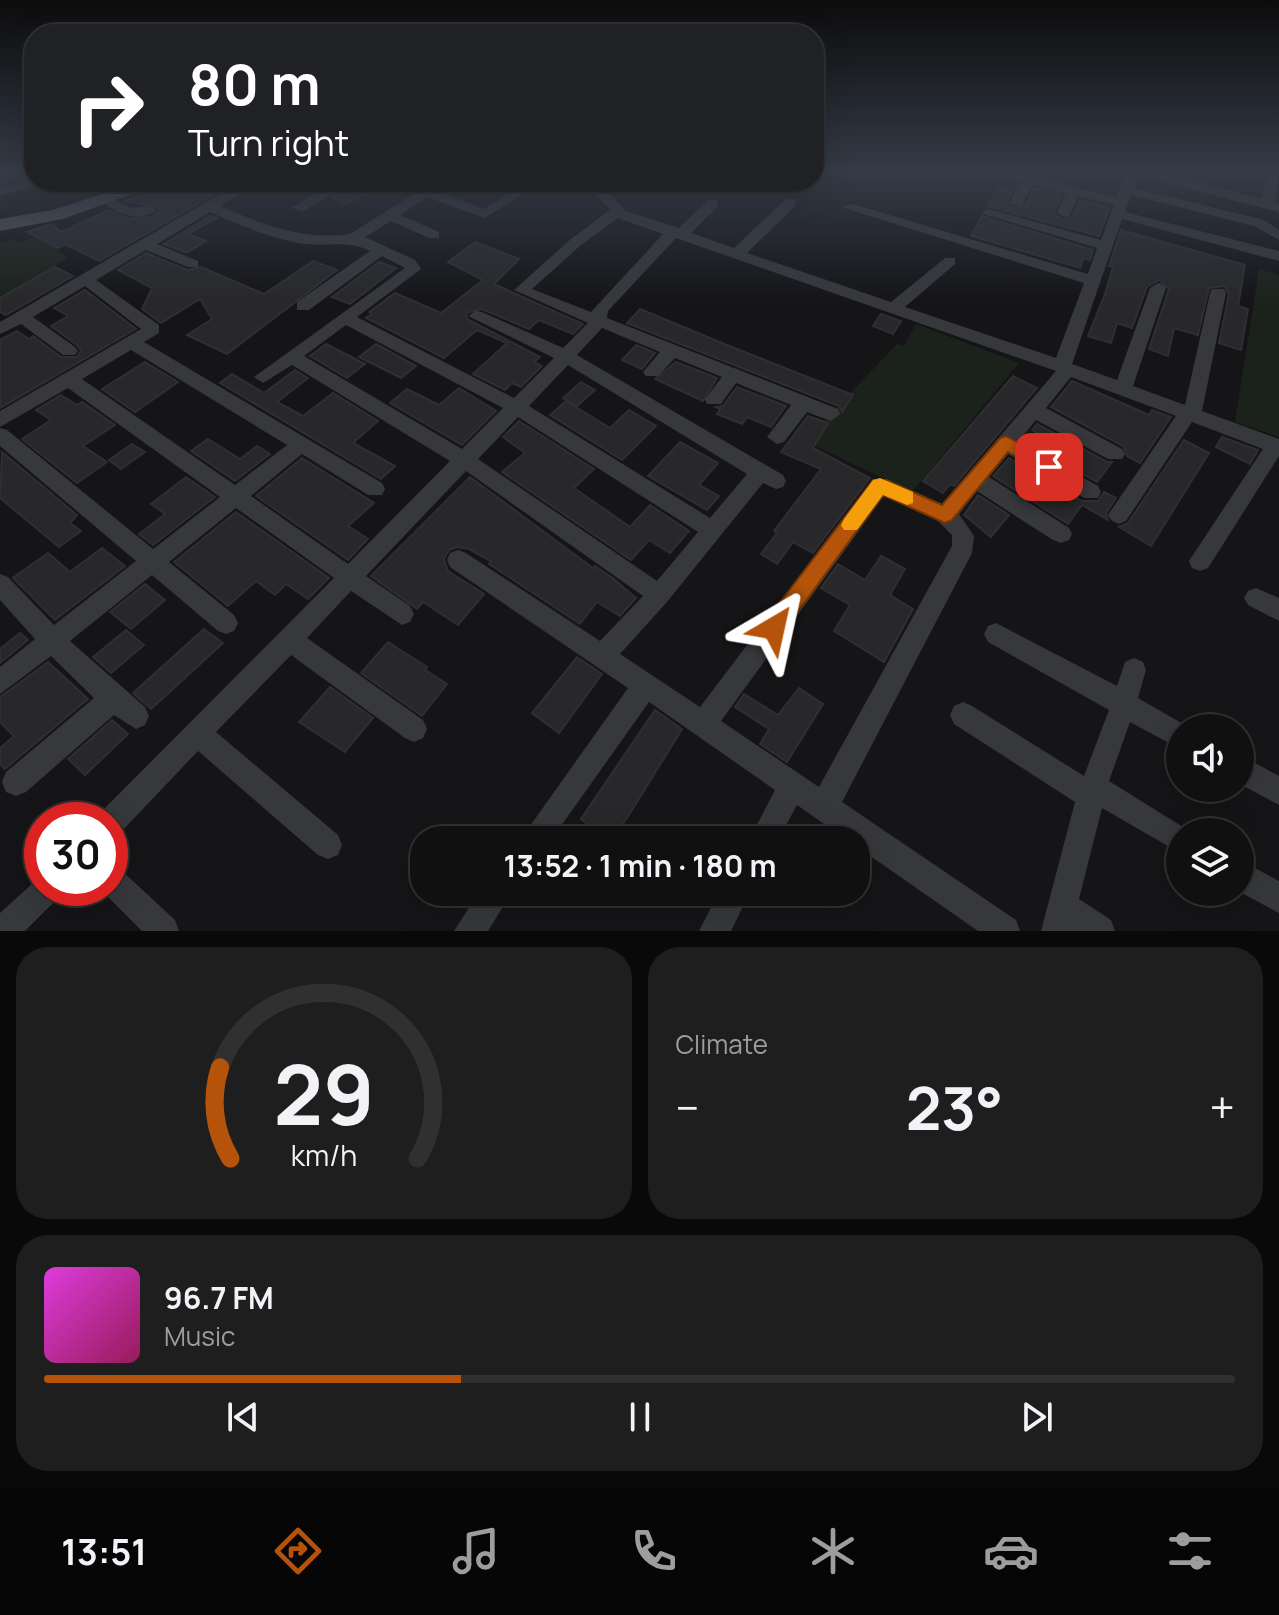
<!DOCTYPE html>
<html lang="en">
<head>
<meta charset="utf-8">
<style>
	body { margin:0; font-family:Manrope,sans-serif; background:#1e1e1f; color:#f1f3f6; height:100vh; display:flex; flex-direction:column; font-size:30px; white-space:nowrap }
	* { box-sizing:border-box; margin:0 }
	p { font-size:26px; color:#9c9d9f }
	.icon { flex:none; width:44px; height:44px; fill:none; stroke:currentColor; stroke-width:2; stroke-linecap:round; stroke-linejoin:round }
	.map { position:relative; height:931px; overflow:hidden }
	.drawer { display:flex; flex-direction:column; gap:16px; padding:16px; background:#090909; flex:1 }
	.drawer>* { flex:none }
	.top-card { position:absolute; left:24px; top:24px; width:800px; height:168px; border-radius:32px; box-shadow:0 8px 32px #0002,0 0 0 2px #303031; background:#202124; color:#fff; overflow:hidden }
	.buttons { position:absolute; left:1166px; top:714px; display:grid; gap:16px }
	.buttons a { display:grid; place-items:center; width:88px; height:88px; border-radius:50%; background:#101011; box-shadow:0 8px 32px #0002,0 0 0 2px #303031; font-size:40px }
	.speed { position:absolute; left:24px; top:802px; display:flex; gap:16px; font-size:40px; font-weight:700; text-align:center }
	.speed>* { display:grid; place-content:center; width:104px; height:104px; border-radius:50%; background:#101011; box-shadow:0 8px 32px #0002,0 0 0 2px #303031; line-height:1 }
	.speed .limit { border:12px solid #d22; background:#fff; color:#111 }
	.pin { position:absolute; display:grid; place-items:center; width:68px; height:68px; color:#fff; margin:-34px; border-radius:16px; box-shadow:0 4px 12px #0006 }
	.me { position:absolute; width:88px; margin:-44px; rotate:36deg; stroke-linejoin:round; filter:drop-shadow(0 0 6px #0008) }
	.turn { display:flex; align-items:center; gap:28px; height:168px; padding:0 32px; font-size:36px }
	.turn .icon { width:104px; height:104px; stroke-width:2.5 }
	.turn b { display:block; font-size:56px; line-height:68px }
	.big { font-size:60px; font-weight:700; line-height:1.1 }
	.drawer .tile { flex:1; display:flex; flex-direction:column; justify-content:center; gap:12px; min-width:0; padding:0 28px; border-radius:32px; background:#1e1e1f }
	.drawer .dial { align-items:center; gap:0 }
	.dial svg { height:208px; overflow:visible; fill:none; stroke:#303031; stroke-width:7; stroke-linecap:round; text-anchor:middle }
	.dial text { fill:#f1f3f6; stroke:none }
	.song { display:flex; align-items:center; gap:24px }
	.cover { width:96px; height:96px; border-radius:12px; background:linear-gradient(135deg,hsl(300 70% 55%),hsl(330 70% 35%)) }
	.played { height:8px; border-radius:4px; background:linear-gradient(90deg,#b45309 35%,#303031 35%) }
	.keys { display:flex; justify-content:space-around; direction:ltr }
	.heat { display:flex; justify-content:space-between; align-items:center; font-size:44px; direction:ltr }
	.drawer .tiles { flex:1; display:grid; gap:16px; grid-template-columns:1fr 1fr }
	.tile:last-child { grid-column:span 2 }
	.trip { position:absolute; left:410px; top:826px; width:460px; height:80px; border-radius:32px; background:#101011; box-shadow:0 8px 32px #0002,0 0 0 2px #303031; font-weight:700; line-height:80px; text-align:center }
	.menu { display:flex; height:128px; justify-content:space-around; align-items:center; background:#060607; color:#9c9d9f }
	.menu .icon { width:56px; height:56px }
	.menu .active { color:#b45309 }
	.menu b { font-size:36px; color:#f1f3f6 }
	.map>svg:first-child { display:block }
	.green { fill:#1b221b }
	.building { fill:#28282b; stroke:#2f2f33; stroke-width:2 }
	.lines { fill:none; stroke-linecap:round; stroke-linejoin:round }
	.minor { fill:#36383c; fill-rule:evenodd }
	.major { fill:#51555b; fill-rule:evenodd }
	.route { fill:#b45309; stroke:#753606; stroke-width:2 }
	.slow { fill:#f59e0b }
</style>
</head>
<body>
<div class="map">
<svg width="1279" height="931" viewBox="0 0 1279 931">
	<rect width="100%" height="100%" fill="#151517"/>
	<g class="green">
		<polygon points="38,235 68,258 0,298 0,243 15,238 21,243"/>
		<polygon points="1259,269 1279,275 1279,437 1235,422"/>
		<polygon points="916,324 1019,363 912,492 805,441 897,344 904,346"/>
	</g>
	<g class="building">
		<polygon points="0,171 34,171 34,174 0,185"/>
		<polygon points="181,182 235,182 99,261 65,244 58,248 27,232 52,224 61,232 109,210 129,219 151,217 160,211 158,207 124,201"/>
		<polygon points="355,182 385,182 346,204 332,197"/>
		<polygon points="999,187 1012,191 1007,201 1012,208 1025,206 1034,188 1062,195 1054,214 1063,220 1072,217 1080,200 1110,207 1099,236 987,206"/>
		<polygon points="210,216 216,218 188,234 206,241 187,253 164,244"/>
		<polygon points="982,216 1093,250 1090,260 1083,258 1080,268 971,236"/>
		<polygon points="1121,230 1245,265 1238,306 1248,309 1241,350 1219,343 1229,294 1224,286 1209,288 1198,335 1174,328 1168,356 1149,349 1169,289 1159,280 1147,287 1132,328 1117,323 1111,343 1088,336 1105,294 1113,267 1109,266"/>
		<polygon points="475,242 519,259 494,284 583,324 573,334 539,320 529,329 482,309 466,313 467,319 540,357 534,362 542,366 521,387 512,383 505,390 473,374 507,343 477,330 444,358 366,318 372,314 369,312 395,293 441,313 483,280 448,262"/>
		<polygon points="146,253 187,270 201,267 264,294 313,261 337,270 227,354 187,335 212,319 200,299 161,323 142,309 152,288 118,270"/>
		<polygon points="379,262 396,268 350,304 332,297"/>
		<polygon points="55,267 73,276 6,315 0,312 0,298"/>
		<polygon points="85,290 136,329 0,408 0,340 17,331 29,339 33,336 61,357 77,357 81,351 77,345 51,326 68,316 54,308"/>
		<polygon points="640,309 722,343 853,395 842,412 839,406 627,323"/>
		<polygon points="881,314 901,321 893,334 873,326"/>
		<polygon points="326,344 365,364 347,378 310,356"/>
		<polygon points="376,344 416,366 401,378 359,357"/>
		<polygon points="636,345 655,353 642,369 622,360"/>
		<polygon points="145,362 178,382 135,412 102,389"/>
		<polygon points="676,362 717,378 703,401 655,379"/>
		<polygon points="295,370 308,378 277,402 303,416 333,393 378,421 353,443 395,466 381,479 220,383 232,374 264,393"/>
		<polygon points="1013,376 1037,388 954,486 950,484 943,493 923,481"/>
		<polygon points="1072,381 1149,415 1152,410 1171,417 1140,463 1127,456 1123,446 1051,407"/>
		<polygon points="581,382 595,390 577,406 563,398"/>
		<polygon points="737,387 786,406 771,427 747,417 742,424 717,414 720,409 716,407 723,406"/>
		<polygon points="459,388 496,411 462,445 390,403 407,389 439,405"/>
		<polygon points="61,395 77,405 82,402 115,425 83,446 107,462 77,483 22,439 51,420 36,410"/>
		<polygon points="566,401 610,428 629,410 656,426 622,460 550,415"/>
		<polygon points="808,416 828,423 813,448 870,478 813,553 793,542 777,564 761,554 777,533 774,531 821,469 781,452"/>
		<polygon points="519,421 594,469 574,488 630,527 650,505 689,531 670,553 649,540 631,560 502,472 525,453 503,437"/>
		<polygon points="1037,424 1107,462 1112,462 1097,482 1038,449 1047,438 1032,430"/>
		<polygon points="1222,437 1258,450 1250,464 1216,447"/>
		<polygon points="208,439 240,459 257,446 270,454 235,481 191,451"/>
		<polygon points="1184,440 1209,453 1151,546 1119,527 1128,523"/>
		<polygon points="680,442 718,463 699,485 719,496 707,510 648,476"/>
		<polygon points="132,444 145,452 121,469 109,460"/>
		<polygon points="2,452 77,515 70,523 81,531 59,547 0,498"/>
		<polygon points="302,458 374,503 348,526 368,539 348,560 256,496"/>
		<polygon points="1009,458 1082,501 1098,501 1104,492 1116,498 1106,513 1108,520 1082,505 1068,524 993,476"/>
		<polygon points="186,477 215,497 153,545 139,534 165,514 151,504"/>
		<polygon points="470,477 593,568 595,566 614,579 636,598 620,616 597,602 580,624 489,564 491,561 469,549 457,547 449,550 444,559 448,571 484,594 458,625 423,602 417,609 371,576"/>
		<polygon points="978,495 1009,515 991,537 964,515"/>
		<polygon points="236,512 329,578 308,599 286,584 275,595 256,581 228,606 174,562"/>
		<polygon points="102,548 125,566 55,620 13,578 48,553 70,572"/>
		<polygon points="881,556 905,569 890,595 913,609 884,662 834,631 850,605 821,588 838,564 865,580"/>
		<polygon points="145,584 165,600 131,629 110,612"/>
		<polygon points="204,629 223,643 151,709 133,693"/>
		<polygon points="126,630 144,645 111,673 93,657"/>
		<polygon points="20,633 28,640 0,663 0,649"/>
		<polygon points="388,642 427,667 425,670 447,684 422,716 361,673"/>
		<polygon points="577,657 602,674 559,733 532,713"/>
		<polygon points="48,662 88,699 5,769 0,764 0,748 14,736 0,722 0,697"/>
		<polygon points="330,687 373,718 345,752 299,722"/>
		<polygon points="799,688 823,704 787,762 760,744 769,729 735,707 744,694 778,715"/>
		<polygon points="655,710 682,729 629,815 612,840 608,840 581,819"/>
		<polygon points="112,720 128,734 85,775 68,759"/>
	</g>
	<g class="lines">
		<g class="minor">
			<path d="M986 171H1009L1116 197 1126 171H1153L1262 199 1269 171H1279L1275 203 1279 204V212L1138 176 1134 188 1264 220 1279 230V240L1254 226 1131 195 1125 212 1279 251V261L1122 219 1072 364 1117 380 1150 288 1158 283 1164 285 1166 288 1133 386 1185 405 1210 293 1212 289H1224L1226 293 1202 411 1279 439V456L1208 568 1200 571 1192 568 1189 561 1263 449 1192 422 1126 521 1119 524 1112 521 1108 515 1112 509 1176 416 1071 377 1046 408 1122 449 1125 454 1122 459H1108L1036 420 1019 441 1098 486 1101 492 1098 498H1084L1008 454 989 477 1069 528 1072 534 1069 540 1061 543 1053 540 977 491 959 514 974 536 972 553 842 802 1016 920 1020 931H978L856 846V840H847L797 805 778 840H749L775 790 649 702 551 840H520L628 688 450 567 447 560 450 553 458 550 466 553 600 641 643 596 466 471 366 576 410 606 414 614 410 622 402 625 351 591 307 638 423 720 427 729 423 738 414 742 405 738 291 655 216 732 338 835 342 845 338 855 328 859 318 855 198 751 120 833 110 837V820H97L100 813 334 578 236 508 169 562 234 615 238 623 234 631 226 634 218 631 152 575 70 641 145 707 149 716 145 725 136 729 114 715 26 792 16 796 6 792 2 782 6 772 94 698 51 656 0 694V667L35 639 0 600V574L8 577 54 625 136 561 0 446V428L7 430 153 549 220 497 68 388 0 427V411L141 329 85 286 33 317 75 347 78 351 75 355H63L21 324 0 334V322L241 182H258L220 206C262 224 303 241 350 234L433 182H449L437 191 484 209 525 182H541L485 218 427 197 400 215 439 232V238H429L391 221 365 237 415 260 421 269 357 317 514 398 554 358 468 316 476 311 482 312 563 348 588 323 514 290 571 239 610 210 593 190 581 182H598L626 211 679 228 708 200H718V206L691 233 734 248 786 199H796V205L747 253 891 302 945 258H955V264L905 307 1056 358 1084 283 841 207 853 204 1088 274 1097 248 981 213 988 209 1101 240 1114 205 1078 196 1069 216 1064 217 1057 213 1066 193 1032 185 1022 205H1012L1010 202 1020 182ZM210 212C238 224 267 237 298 243 325 248 345 239 370 251L297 302V310H309L382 256 405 268 254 377 263 383 292 365 450 461 348 564 251 496 302 454 368 495H382L385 489 382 483 144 342 159 333V325L96 280 146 250 188 267H198V261L157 244ZM618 218 663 234 591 312 532 289 581 245ZM676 238 1056 371 942 504 887 479H873L700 707 620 654 667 602 763 483 776 489 783 487 786 481 783 475 577 355 602 328 660 352 643 372 646 376H658L675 358 722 377 705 399 707 404H721L736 383 791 405 767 437 777 444 784 442 807 412 831 421 840 414 838 409 607 318 608 311ZM346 325 503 408 462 449 304 356ZM131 350 287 445 235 485 82 379ZM568 365 747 474 710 518 529 406ZM518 417 698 532 657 581 478 459ZM884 496 938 521 952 535V546L819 787 721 721Z"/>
			<polygon points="34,180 50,182 0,196 0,188"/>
			<polygon points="335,182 352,182 303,211 291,208"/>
			<path d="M108 196 131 208 150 206 157 210C138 223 121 215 103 203V197Z"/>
			<polygon points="1256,588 1279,598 1279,621 1248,605 1244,598 1248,591"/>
			<polygon points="996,623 1117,686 1125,662 1134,658 1143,662 1146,670 1138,698 1190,728 1180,728 1180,749 1130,722 1109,781 1191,832 1180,832 1180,853 1102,808 1079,899 1111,920 1115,931 1041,931 1075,802 954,724 950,715 954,706 963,702 972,706 1084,776 1109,710 988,642 984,634 988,626"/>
			<polygon points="1240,755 1279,776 1279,805 1240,784"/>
			<polygon points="1240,860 1279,881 1279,913 1240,892"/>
			<polygon points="110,864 120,869 175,920 179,931 142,931 100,889 110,888"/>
			<polygon points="42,875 42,888 61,888 57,899 25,931 0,931 0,913"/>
			<polygon points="479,892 512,892 488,931 454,931"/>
			<polygon points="719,892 750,892 731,931 699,931"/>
		</g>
		<polygon class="major" points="139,182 165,182 63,219 0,231 0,219 53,210"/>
	</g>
	<linearGradient id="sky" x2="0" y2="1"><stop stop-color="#0c0c0d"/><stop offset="0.57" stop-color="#353b47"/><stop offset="1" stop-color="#353b47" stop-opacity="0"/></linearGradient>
	<rect width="1279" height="302" fill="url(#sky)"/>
	<polygon class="route" points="1006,436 1055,462 1055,472 1042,472 1008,452 952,520 945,523 883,495 781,635 774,638 766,635 763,628 766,621 873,480 886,480 942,505 1000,438"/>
	<polygon class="slow" points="880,478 913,492 913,503 907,505 883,495 857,530 844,530 841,525 844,519 873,480"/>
</svg>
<div class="buttons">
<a><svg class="icon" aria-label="sound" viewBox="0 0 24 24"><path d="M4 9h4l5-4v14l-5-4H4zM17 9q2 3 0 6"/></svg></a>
<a><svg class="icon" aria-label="layers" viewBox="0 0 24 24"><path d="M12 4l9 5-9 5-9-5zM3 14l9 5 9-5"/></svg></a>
</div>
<div class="speed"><div class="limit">30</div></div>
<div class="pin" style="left:1049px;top:467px;background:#d93025"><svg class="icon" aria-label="arrive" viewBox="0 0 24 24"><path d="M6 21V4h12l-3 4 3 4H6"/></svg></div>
<svg class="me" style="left:774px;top:628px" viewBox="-20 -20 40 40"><path d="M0-17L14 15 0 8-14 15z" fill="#b45309" stroke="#fff" stroke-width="4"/></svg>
<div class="trip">13:52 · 1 min · 180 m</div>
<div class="top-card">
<div class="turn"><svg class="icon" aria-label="right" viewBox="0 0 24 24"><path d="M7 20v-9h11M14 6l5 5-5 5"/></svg><div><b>80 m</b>Turn right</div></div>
</div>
</div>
<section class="drawer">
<div class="tiles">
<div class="tile dial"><svg viewBox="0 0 100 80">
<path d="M14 69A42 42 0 1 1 86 69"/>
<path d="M14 69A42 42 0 0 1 10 34" stroke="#b45309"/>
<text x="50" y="56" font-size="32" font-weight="700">29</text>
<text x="50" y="72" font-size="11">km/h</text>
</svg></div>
<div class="tile"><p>Climate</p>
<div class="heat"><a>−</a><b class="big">23°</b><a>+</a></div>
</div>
<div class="tile">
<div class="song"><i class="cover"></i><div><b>96.7 FM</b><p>Music</p></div></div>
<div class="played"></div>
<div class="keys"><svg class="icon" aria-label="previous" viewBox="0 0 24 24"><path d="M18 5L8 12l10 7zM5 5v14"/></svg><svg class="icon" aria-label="pause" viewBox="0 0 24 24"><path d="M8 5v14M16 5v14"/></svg><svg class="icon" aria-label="next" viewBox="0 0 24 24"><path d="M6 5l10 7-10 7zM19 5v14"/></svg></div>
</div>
</div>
</section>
<nav class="menu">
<b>13:51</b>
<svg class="icon active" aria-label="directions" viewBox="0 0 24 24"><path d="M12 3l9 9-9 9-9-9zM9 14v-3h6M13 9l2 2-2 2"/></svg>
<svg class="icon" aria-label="music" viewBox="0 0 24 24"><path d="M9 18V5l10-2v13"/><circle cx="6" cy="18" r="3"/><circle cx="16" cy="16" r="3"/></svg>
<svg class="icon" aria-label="phone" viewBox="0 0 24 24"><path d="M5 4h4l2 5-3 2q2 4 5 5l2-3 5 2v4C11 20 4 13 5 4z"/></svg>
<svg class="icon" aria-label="climate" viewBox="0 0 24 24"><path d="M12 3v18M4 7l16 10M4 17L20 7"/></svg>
<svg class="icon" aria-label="car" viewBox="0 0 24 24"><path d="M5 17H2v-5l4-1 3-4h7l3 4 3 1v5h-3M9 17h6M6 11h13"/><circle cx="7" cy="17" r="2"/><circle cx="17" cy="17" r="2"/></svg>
<svg class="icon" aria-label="filters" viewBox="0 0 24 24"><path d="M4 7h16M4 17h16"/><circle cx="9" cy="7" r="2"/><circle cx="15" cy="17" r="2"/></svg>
</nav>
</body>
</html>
